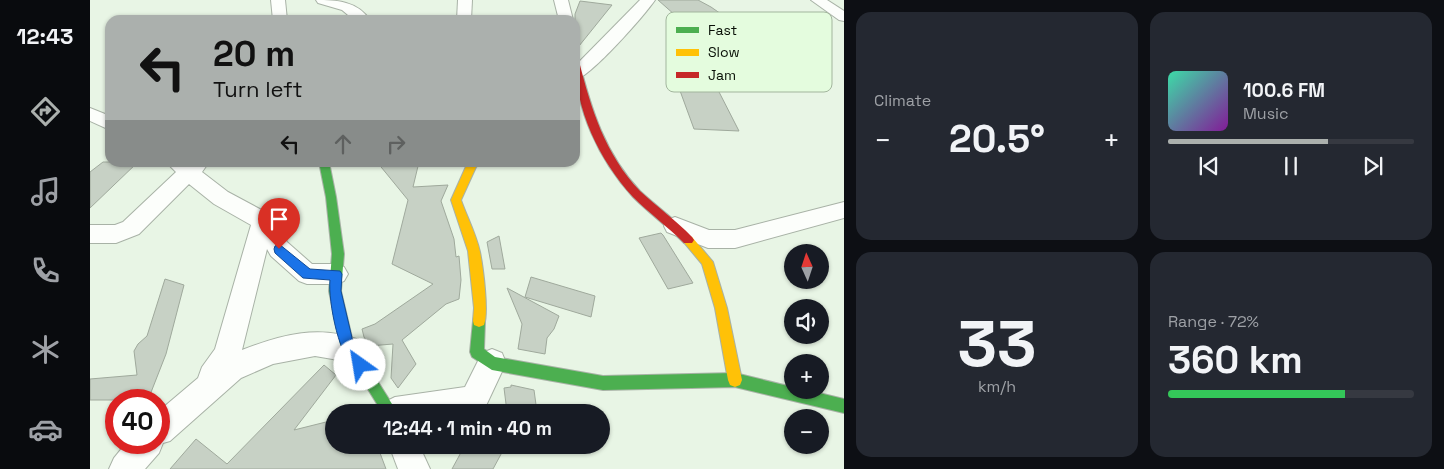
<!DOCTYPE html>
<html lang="en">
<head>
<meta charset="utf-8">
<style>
	body { margin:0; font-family:"Space Grotesk",sans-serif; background:#242831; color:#f1f3f6; height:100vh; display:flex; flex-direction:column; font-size:19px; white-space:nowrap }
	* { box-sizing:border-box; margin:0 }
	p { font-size:16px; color:#9ea1a6 }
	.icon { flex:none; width:28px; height:28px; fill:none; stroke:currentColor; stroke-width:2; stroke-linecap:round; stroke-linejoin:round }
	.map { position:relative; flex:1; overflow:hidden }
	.panel { display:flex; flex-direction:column; gap:12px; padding:12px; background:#0d0f14; width:600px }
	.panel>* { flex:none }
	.hud { position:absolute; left:15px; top:15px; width:475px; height:152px; border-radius:15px; box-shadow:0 1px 4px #0004; background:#abb0ad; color:#111; overflow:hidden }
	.needle { width:32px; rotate:357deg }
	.tools { position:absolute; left:694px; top:244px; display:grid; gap:10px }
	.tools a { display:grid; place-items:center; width:45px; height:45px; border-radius:50%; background:#171b24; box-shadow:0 1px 4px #0004; font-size:25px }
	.speed { position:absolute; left:15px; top:389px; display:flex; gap:10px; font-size:25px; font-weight:700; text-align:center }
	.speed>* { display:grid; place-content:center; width:65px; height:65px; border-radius:50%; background:#171b24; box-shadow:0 1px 4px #0004; line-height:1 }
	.speed .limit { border:8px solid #d22; background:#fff; color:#111 }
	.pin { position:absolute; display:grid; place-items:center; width:42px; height:42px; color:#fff; margin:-51px -21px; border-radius:50% 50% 50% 0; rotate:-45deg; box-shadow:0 0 5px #0007 }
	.pin .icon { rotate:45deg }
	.me { position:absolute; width:55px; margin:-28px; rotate:328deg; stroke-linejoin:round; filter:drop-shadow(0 0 4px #0008) }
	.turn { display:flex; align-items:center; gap:18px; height:105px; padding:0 25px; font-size:22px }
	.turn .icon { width:65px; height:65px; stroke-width:2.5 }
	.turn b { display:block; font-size:35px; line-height:42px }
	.lanes { display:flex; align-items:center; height:48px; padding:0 25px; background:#0003; justify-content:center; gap:25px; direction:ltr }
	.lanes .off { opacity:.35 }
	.big { font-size:38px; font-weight:600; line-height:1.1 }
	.panel .tile { flex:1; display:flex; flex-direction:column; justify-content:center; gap:8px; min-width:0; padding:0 18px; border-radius:15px; background:#242831 }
	.panel .dial { align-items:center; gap:0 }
	.dial b { font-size:65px; line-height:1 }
	.song { display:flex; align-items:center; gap:15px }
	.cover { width:60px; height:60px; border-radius:8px; background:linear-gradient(135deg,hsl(160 70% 55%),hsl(290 70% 35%)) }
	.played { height:5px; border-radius:2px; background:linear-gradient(90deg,#abb0ad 65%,#363941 65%) }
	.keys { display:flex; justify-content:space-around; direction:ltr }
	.heat { display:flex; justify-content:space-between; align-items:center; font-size:28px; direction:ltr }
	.charge { height:8px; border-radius:4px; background:linear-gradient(90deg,#34c759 72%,#363941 0) }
	.panel .tiles { flex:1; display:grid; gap:12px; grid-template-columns:repeat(2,1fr) }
	.trip { position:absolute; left:235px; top:404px; width:285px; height:50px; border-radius:25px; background:#171b24; box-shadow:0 1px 4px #0004; font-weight:600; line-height:50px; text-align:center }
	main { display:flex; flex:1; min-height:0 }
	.dock { display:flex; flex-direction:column; width:90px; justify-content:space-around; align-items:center; background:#090b0e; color:#9ea1a6 }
	.dock .icon { width:35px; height:35px }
	.dock .selected { color:#abb0ad }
	.dock b { font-size:22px; color:#f1f3f6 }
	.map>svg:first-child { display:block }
	.building { fill:#c7d1c5; stroke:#9fa99c }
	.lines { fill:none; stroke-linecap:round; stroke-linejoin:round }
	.street-casing { stroke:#a8b2a6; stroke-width:2 }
	.fast-casing { stroke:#a8b2a6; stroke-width:2 }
	.slow-casing { stroke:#a8b2a6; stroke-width:2 }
	.jam-casing { stroke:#a8b2a6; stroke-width:2 }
	.street { fill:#fcfefb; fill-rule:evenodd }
	.fast { fill:#4caf50; fill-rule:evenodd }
	.slow { fill:#ffc107; fill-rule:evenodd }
	.jam { fill:#c62828; fill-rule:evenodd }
	.route { fill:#1a73e8; stroke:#114b97 }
	.key { fill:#e4fcde; stroke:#a2b59d; stroke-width:1 }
	.key-label { font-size:14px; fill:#070e05 }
</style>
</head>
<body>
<main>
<nav class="dock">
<b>12:43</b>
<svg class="icon selected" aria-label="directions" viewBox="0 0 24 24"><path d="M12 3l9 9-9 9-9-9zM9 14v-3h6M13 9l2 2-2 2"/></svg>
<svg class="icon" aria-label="music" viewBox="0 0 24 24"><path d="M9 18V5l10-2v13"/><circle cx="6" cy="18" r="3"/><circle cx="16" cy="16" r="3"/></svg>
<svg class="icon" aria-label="phone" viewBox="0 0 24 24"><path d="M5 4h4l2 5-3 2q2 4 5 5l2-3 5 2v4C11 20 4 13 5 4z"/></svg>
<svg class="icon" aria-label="climate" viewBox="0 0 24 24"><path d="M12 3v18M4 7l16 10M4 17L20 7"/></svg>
<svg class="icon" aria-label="car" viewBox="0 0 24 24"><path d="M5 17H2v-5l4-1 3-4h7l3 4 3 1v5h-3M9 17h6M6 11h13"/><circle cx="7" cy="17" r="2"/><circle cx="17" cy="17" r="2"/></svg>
</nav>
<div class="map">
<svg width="754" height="469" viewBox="0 0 754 469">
	<rect width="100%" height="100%" fill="#e8f5e5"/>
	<g class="building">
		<polygon points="568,0 608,0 621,7 683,50 638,62"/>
		<polygon points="490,1 522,5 485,51 485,14"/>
		<polygon points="589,88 627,88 649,131 604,129"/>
		<polygon points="13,162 48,162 0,208 0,172"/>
		<polygon points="287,162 329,162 323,187 358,185 351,201 364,239 366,257 369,256 371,280 369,299 356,304 312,340 326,364 308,388 301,378 303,344 279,346 274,337 272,329 285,324 343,284 302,264 318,200"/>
		<polygon points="571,233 573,235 603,283 578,289 549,238"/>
		<polygon points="409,236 415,269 402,269 397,242"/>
		<polygon points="441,277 505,296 501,317 435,297"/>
		<polygon points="75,279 94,285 76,354 58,400 0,400 0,379 47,375 44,351 48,344 57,336"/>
		<polygon points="417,288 469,316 464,329 457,338 455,354 428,349 432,324"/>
		<polygon points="234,365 246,375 204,430 244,420 244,445 287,445 296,469 80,469 106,439 137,464"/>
		<polygon points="421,385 444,390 447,412 417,412 414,388 421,387"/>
		<polygon points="375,445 416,445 403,469 362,469"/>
	</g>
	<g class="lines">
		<g class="street-casing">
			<g id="street">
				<polygon points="181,0 195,0 197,20 183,20"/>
				<path d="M226 0C247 0 267 1 280 20H264L252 10 228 3Z"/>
				<polygon points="368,0 382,0 381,20 367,20"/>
				<polygon points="464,0 478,0 483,20 469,20"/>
				<path d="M550 0H565C554 16 501 76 485 80V66Z"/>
				<polygon points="721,0 737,0 754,11 754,21 749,20"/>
				<polygon points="0,108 20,116 20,130 0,121"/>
				<path d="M76 162H119L112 172 138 192 181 215 197 242 222 264H246L254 267 258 274 254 281 246 284H217L209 281 181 256 177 249 152 350C190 335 229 324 269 340L273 349 269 358 260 362 225 356 183 364 151 378 80 441 73 443 69 453 55 469H19L24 458 37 442H69V411L108 378 112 367 125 349 161 225 124 204 99 184 49 234 26 243H0V225H25L33 222 86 172Z"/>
				<polygon points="754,202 754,218 645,248 618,248 577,232 574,226 577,220 585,217 619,230 645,230"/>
				<polygon points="402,349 412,353 416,363 394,410 388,412 291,412 295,402 305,397 375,387 392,353"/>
				<polygon points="299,445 329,445 340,469 308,469"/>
			</g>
		</g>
		<g class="fast-casing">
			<g id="fast">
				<polygon points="229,162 239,162 246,197 254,254 251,291 263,342 307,412 292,412 250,344 239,291 242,254 236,197"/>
				<polygon points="389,315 394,317 395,321 394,349 405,357 513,376 645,373 702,387 702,390 717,390 754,399 754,413 645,387 513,390 402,370 382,357 380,352 383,321 384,317"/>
			</g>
		</g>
		<g class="slow-casing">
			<g id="slow">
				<path d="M378 162H392L386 167 371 200C377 217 386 234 390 252 393 267 399 312 394 325L389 327 384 325 383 321 384 308 378 251 361 200Z"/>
				<polygon points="598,235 602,237 623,262 637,308 652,380 650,385 645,387 640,385 638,380 625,308 612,264 592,240 594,237"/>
			</g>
		</g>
		<g class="jam-casing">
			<path id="jam" d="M485 59 489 61C501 109 515 154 550 191 567 207 586 220 602 237L604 240 602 243H594C578 227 559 213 543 197 509 160 485 109 485 59Z"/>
		</g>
		<use href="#street" class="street"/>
		<use href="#fast" class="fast"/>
		<use href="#slow" class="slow"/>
		<use href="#jam" class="jam"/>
	</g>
	<path class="route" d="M189 244 220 269 250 271 252 274 251 291 263 342 277 365 275 370 270 372C249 364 238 300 240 280L213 278 185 253 184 249 185 246Z"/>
	<rect x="576" y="12" width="166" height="80" rx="8" class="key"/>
	<rect x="586" y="27" width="23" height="6" fill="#4caf50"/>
	<rect x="586" y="49" width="23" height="7" fill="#ffc107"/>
	<rect x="586" y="72" width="23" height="6" fill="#c62828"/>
	<g class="key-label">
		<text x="618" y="35">Fast</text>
		<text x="618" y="57">Slow</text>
		<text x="618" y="80">Jam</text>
	</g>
</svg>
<div class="tools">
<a><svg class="needle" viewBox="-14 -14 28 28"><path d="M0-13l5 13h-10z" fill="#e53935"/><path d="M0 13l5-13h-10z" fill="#9ea1a6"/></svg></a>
<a><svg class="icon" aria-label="sound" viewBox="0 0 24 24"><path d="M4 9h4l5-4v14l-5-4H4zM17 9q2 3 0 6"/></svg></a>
<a>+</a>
<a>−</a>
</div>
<div class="speed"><div class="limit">40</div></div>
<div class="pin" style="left:189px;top:249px;background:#d93025"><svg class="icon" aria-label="arrive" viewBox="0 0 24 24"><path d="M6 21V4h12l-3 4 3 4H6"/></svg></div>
<svg class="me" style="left:270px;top:365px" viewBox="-20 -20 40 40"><circle r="19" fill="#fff"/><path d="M0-13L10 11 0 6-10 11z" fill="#1a73e8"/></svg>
<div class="trip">12:44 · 1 min · 40 m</div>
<div class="hud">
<div class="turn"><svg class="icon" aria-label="left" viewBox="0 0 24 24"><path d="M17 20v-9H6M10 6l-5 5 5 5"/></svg><div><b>20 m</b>Turn left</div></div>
<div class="lanes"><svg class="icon" aria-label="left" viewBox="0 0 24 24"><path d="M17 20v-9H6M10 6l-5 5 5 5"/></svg><svg class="icon off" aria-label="ahead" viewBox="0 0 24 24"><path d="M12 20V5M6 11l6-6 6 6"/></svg><svg class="icon off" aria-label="right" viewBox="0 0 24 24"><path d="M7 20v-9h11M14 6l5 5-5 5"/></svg></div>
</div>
</div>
<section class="panel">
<div class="tiles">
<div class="tile"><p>Climate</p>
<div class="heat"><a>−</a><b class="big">20.5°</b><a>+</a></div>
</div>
<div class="tile">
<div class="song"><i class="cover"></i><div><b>100.6 FM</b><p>Music</p></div></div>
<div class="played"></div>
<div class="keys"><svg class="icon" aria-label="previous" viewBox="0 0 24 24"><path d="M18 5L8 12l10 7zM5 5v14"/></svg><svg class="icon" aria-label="pause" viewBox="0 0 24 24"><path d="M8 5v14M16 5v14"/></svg><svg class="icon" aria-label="next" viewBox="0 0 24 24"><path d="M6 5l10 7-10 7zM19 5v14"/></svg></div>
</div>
<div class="tile dial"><b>33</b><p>km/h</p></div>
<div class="tile"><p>Range · 72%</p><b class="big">360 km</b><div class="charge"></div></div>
</div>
</section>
</main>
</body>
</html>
